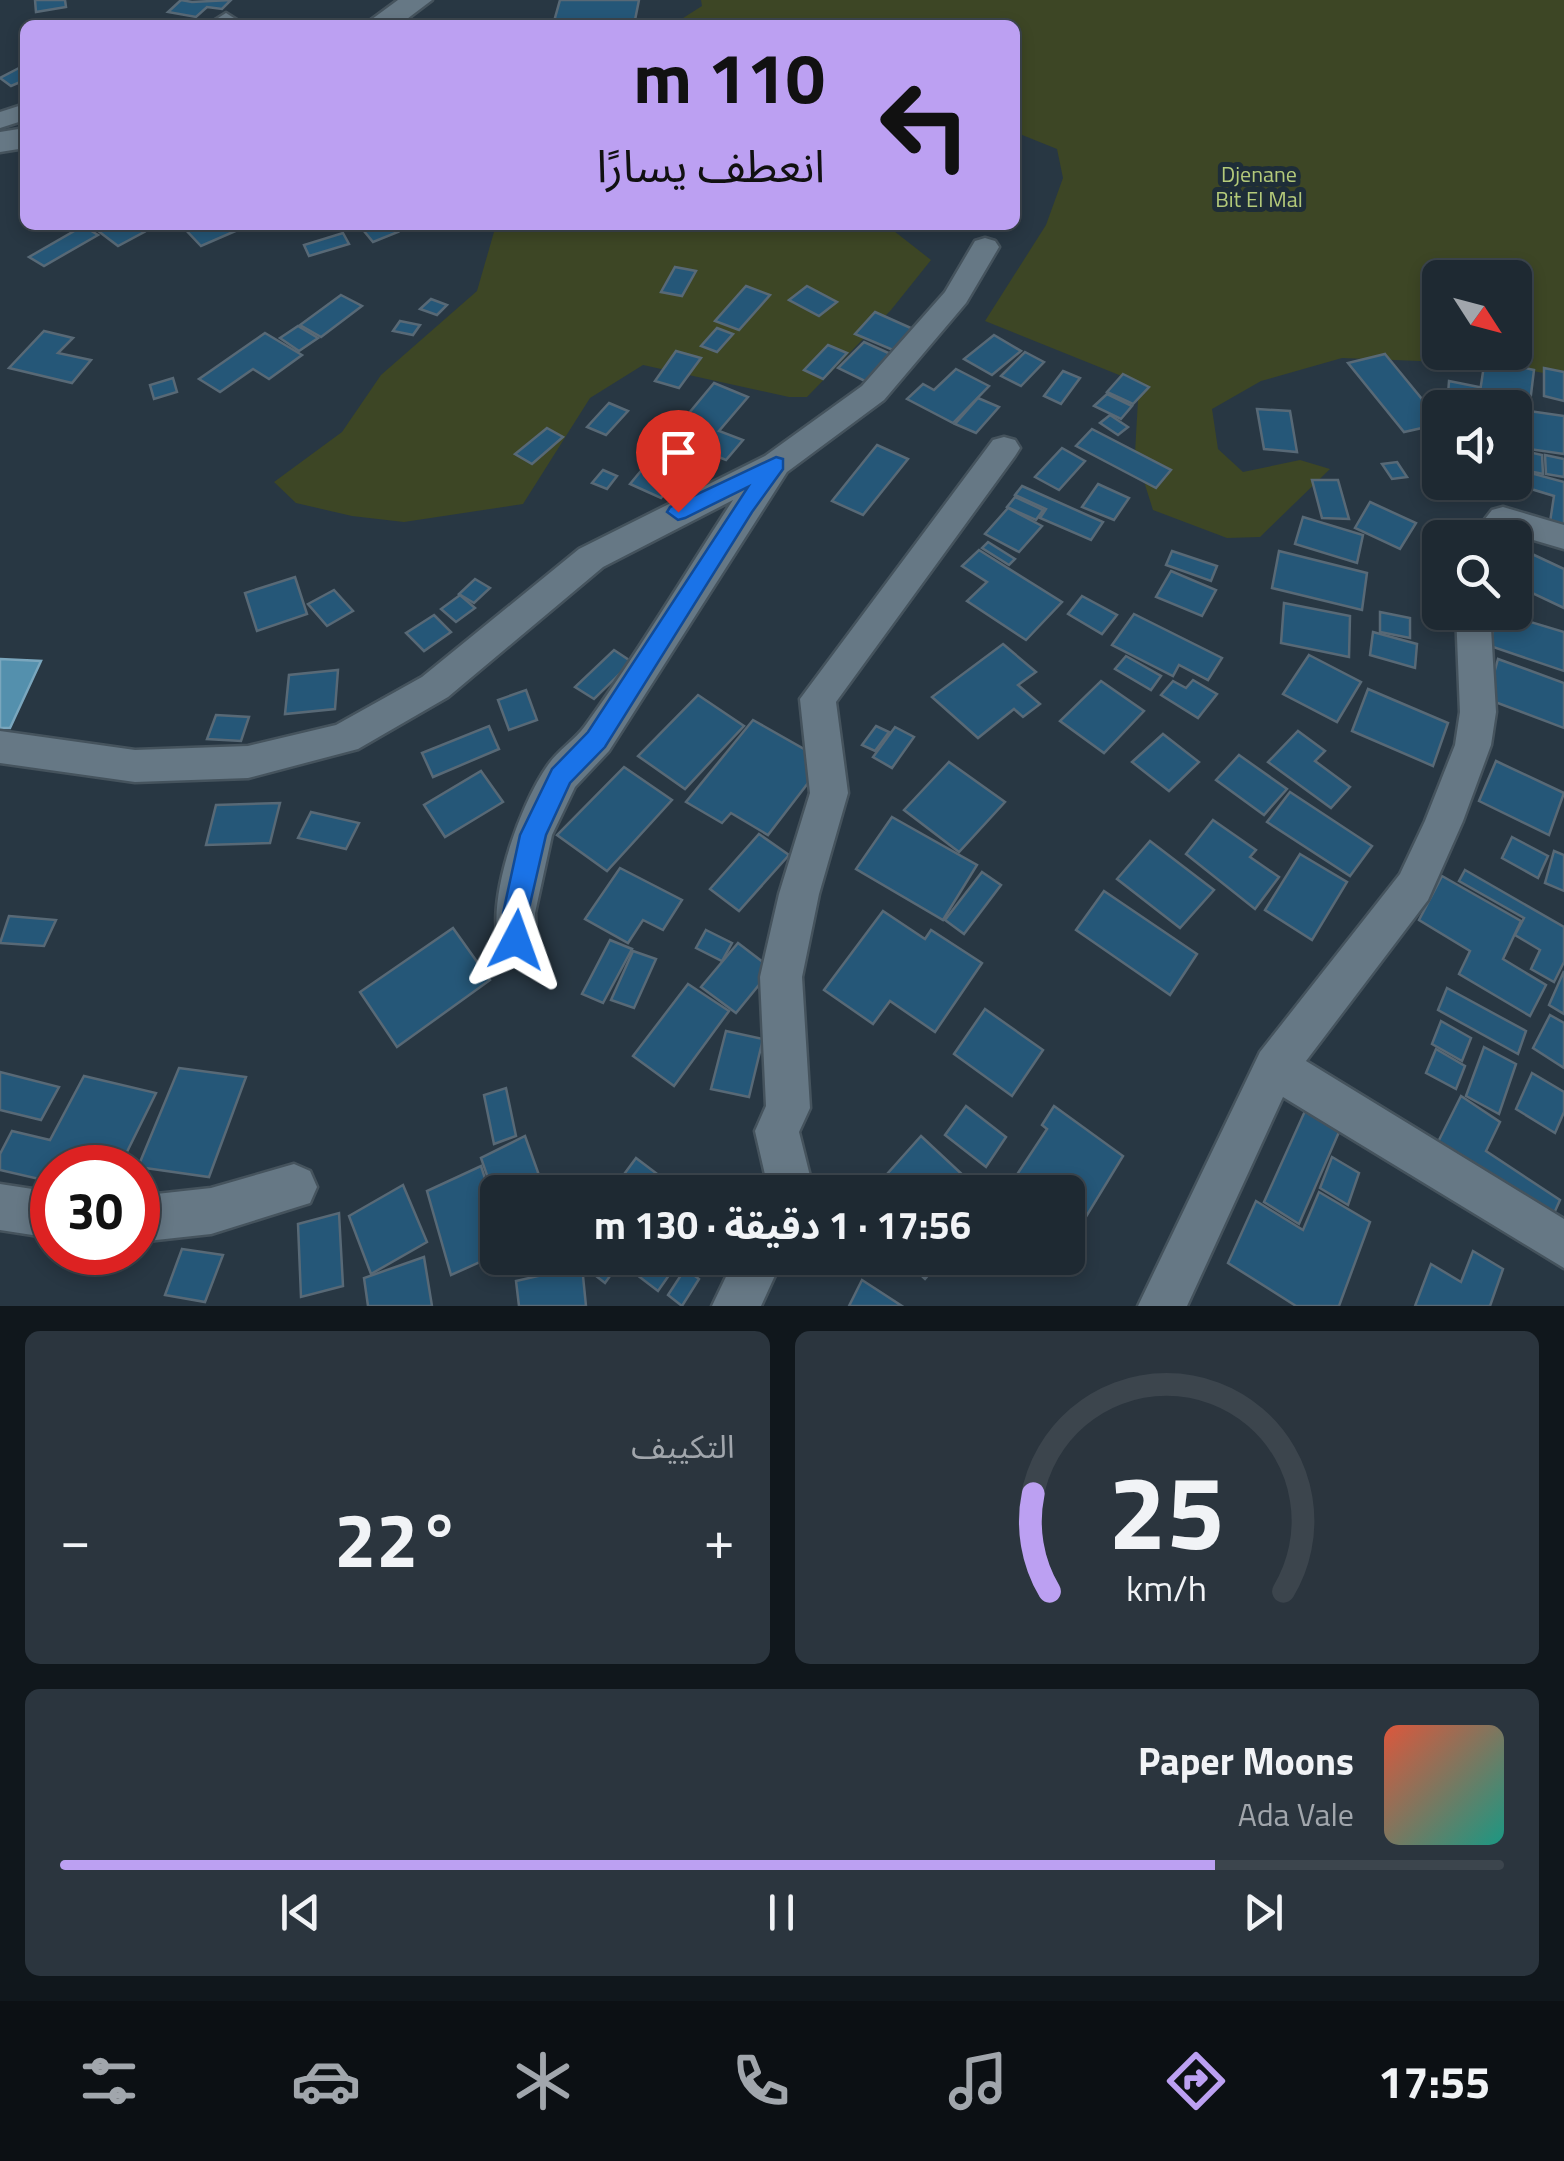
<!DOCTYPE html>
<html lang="ar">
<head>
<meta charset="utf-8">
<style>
	body { margin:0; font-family:"Titillium Web","Noto Sans Arabic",sans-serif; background:#2b353e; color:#f1f3f6; direction:rtl; height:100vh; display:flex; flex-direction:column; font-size:38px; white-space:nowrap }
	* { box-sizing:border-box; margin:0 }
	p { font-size:32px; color:#a1a6ac }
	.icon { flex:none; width:55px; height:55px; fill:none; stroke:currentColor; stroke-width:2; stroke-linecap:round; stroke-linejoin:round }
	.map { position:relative; height:1306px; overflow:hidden; direction:ltr }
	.sheet { display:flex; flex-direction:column; gap:25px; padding:25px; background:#10171c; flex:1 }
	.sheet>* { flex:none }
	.top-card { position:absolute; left:20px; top:20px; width:1000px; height:210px; border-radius:15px; box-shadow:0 5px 15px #0003,0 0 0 2px #3c454d; direction:rtl; background:#bca0f2; color:#111; overflow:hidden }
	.needle { width:65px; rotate:126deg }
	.fabs { position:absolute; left:1422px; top:260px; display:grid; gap:20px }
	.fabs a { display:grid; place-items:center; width:110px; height:110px; border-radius:15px; background:#1e2932; box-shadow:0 5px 15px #0003,0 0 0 2px #3c454d; font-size:50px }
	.speed { position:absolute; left:30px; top:1145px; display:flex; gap:20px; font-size:50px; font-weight:700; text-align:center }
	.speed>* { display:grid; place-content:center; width:130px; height:130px; border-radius:50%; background:#1e2932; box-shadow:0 5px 15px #0003,0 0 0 2px #3c454d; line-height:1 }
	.speed .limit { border:15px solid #d22; background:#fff; color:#111 }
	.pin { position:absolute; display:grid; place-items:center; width:85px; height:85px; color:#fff; margin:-102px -42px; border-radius:50% 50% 50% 0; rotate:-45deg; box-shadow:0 0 10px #0007 }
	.pin .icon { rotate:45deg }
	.me { position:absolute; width:110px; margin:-55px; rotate:4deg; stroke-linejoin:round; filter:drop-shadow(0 0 8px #0008) }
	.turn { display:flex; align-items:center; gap:35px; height:210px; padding:0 30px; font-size:45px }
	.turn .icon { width:130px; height:130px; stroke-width:2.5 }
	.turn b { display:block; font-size:70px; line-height:85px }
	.big { font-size:75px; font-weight:700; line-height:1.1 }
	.sheet .card { flex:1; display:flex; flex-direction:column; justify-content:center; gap:15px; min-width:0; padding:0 35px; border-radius:15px; background:#2b353e }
	.sheet .dial { align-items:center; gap:0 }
	.dial svg { height:260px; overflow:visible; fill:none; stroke:#3c454d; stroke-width:7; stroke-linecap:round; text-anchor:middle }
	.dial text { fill:#f1f3f6; stroke:none }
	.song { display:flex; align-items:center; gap:30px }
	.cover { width:120px; height:120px; border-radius:15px; background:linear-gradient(135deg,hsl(10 70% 55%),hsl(170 70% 35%)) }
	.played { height:10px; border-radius:5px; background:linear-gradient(90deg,#bca0f2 80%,#3c454d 80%) }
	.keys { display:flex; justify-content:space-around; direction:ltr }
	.heat { display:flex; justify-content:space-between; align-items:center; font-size:55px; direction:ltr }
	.sheet .tiles { flex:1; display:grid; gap:25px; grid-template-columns:1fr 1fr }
	.card:last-child { grid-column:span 2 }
	.trip { position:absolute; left:480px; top:1175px; width:605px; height:100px; border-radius:15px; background:#1e2932; box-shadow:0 5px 15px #0003,0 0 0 2px #3c454d; font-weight:700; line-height:100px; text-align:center; direction:rtl }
	.tabs { display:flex; height:160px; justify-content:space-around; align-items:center; background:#0c1014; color:#a1a6ac }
	.tabs .icon { width:70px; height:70px }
	.tabs .current { color:#bca0f2 }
	.tabs b { font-size:45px; color:#f1f3f6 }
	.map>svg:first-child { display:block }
	.green { fill:#3d4625; fill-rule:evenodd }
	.water { fill:#5490ad; stroke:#7aa6bd; stroke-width:2.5 }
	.building { fill:#255778; stroke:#586976; stroke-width:2.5 }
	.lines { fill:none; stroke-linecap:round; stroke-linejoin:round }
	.minor-casing { stroke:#45535d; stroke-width:5 }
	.tertiary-casing { stroke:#45535d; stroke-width:5 }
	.minor { fill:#667885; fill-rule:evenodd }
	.tertiary { fill:#667885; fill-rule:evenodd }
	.route { fill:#1a73e8; stroke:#114b97; stroke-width:2.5 }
	.labels { text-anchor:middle; stroke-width:10; stroke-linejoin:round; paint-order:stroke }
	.far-park-label { font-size:22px; fill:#b4ca7a; stroke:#1e2d38 }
</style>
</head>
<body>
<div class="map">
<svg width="1564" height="1306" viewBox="0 0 1564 1306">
	<rect width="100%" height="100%" fill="#283743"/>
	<g class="green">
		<path d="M701 0H1564V377L1497 364 1342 358 1261 381 1212 409 1218 449 1243 472 1300 460 1330 469 1260 537 1227 538 1153 510 1135 453 1139 383 985 321 1046 225 1063 178 1057 149 1015 132V25H672L702 6ZM1440 278H1515V352H1440Z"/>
		<polygon points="496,225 896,225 894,231 931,260 891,310 807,397 789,397 643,365 590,398 523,504 404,522 352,516 296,503 274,482 342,432 381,375 477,291"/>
	</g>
	<polygon class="water" points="0,659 41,661 10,728 0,728"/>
	<g class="building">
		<polygon points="35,0 65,0 66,7 36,12"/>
		<polygon points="181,0 192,2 231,0 222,9 207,7 196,17 168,12"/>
		<polygon points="560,0 639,0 634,25 553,25"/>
		<polygon points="21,67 25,80 11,86 0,78"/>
		<polygon points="96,225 134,225 144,232 118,246 93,227"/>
		<polygon points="192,225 246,225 247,226 201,246 184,228"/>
		<polygon points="359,225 393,225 398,232 373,242"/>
		<polygon points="83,226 98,235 44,266 29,257"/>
		<polygon points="343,233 349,244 309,256 304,245"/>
		<polygon points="675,267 696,271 682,296 661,292"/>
		<polygon points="746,286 770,295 739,330 715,321"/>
		<polygon points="807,286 837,302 819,316 789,300"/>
		<polygon points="341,295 362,306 321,337 300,325"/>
		<polygon points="431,299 447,305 437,315 420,309"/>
		<polygon points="875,312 913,329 893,350 855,334"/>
		<polygon points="400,321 420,325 413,335 393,331"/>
		<polygon points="298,326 318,338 299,351 280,338"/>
		<polygon points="717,328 733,334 717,352 701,346"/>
		<polygon points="44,331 73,338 58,353 91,360 72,383 9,368"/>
		<polygon points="265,333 302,355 269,379 253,369 220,392 199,379"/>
		<polygon points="994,335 1021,351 992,375 964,359"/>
		<polygon points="864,342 895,356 869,383 838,368"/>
		<polygon points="828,345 847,353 823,379 804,370"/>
		<polygon points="676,351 701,358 679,388 655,381"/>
		<polygon points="1025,352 1044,362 1021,386 1001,376"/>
		<polygon points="1385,354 1440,421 1440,424 1404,432 1348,363"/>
		<polygon points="1485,359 1534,370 1529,411 1479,398"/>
		<polygon points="1544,368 1564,372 1564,401 1544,396"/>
		<polygon points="956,369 989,386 953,423 907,399 923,384 934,390"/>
		<polygon points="1063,371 1080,378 1061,404 1044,396"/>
		<polygon points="1123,374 1149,387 1133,404 1107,392"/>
		<polygon points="173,378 177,392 154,399 150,385"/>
		<polygon points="1449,381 1479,387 1479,402 1500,408 1447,408"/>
		<polygon points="714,383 748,397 719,431 743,440 726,460 701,450 661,498 630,484"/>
		<polygon points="1107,394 1132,406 1121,419 1094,406"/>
		<polygon points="978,398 999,407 976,433 955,424"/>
		<polygon points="609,403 628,411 606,435 587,427"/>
		<polygon points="1257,409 1290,411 1297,452 1264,449"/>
		<polygon points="1516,409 1564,416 1564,454 1515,447"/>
		<polygon points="1110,415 1128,427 1118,435 1100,423"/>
		<polygon points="547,428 563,437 532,464 515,454"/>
		<polygon points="1092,429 1171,470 1156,488 1076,446"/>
		<polygon points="877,445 908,459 863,515 832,501"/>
		<polygon points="1062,448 1085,461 1059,490 1035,477"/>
		<polygon points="1515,449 1542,455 1543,474 1515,468"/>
		<polygon points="1545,455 1564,459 1564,477 1546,474"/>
		<polygon points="1397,462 1407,477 1392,479 1382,464"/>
		<polygon points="603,470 617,476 607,489 592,483"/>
		<polygon points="1523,471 1564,482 1564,526 1550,522 1554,496 1521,486"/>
		<polygon points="1312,480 1338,480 1349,519 1322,518"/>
		<polygon points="1098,484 1129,498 1114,520 1082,507"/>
		<polygon points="1022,486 1103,522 1091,540 1040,518 1046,509 1015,495"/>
		<polygon points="1015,497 1043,510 1036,520 1007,507"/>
		<polygon points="1370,502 1416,523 1400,549 1355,528"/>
		<polygon points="1008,508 1042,526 1019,552 985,534"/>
		<polygon points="1303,517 1363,535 1357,563 1295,544"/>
		<polygon points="988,542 1015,559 1009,565 982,548"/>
		<polygon points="979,550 1062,602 1026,640 967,601 987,582 962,566"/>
		<polygon points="1172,551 1217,566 1211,581 1166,565"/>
		<polygon points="1279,551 1367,573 1362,610 1272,588"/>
		<polygon points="1532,554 1564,569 1564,608 1515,585"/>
		<polygon points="1171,571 1216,590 1202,616 1156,597"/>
		<polygon points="295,577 307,614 257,631 245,593"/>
		<polygon points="475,579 490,588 474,603 459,594"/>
		<polygon points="334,590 353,611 327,626 308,604"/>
		<polygon points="460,595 475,608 456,622 441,609"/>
		<polygon points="1082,596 1117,615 1102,634 1068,614"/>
		<polygon points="1284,603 1350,616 1349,657 1281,643"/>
		<polygon points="1380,612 1410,618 1410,638 1380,632"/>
		<polygon points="1497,612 1564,632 1564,671 1490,646"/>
		<polygon points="1134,614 1222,658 1208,680 1179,665 1173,676 1112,645"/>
		<polygon points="434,615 451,632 424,651 406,633"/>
		<polygon points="1373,632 1417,644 1415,668 1370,655"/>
		<polygon points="1003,644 1036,672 1018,685 1040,704 1023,717 1014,709 978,738 932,697"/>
		<polygon points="614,650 632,662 594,699 575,687"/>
		<polygon points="1309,655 1361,682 1337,722 1283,694"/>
		<polygon points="1126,656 1161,676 1151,690 1115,669"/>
		<polygon points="1498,659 1564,683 1564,728 1487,699"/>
		<polygon points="338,670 335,709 285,714 289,675"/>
		<polygon points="1193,680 1217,694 1198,718 1161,695 1173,681 1186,688"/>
		<polygon points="1101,681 1144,711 1104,753 1060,721"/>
		<polygon points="1368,689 1448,723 1433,766 1352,731"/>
		<polygon points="526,690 537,720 509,730 498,700"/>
		<polygon points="698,695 744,726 685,789 638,756"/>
		<polygon points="216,715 249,717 241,741 207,739"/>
		<polygon points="753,720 825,761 768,835 731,813 722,823 686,802"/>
		<polygon points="489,726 499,749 433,777 422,753"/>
		<polygon points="876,726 889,732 875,751 862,745"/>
		<polygon points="895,727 914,737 892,768 873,757"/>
		<polygon points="1298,731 1325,751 1315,761 1350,787 1331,808 1268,762"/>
		<polygon points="1163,734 1199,762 1169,791 1132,762"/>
		<polygon points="1239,755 1287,789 1264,815 1216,780"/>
		<polygon points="1496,761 1564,793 1549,835 1479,801"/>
		<polygon points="949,762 1005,802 959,852 904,810"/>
		<polygon points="624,767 672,800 607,871 557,835"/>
		<polygon points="481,771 503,802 445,837 424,805"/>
		<polygon points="1290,792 1372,846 1350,876 1267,822"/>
		<polygon points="280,803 270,843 206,845 216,805"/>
		<polygon points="311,812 359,823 346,849 298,838"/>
		<polygon points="892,817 977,865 943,920 856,869"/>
		<polygon points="1213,820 1256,850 1250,857 1279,877 1255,909 1186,854"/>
		<polygon points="759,834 789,855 739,911 710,889"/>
		<polygon points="1512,837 1548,856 1538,878 1502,858"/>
		<polygon points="1150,841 1214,890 1180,928 1117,879"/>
		<polygon points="1554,851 1564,855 1564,891 1545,883"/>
		<polygon points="1300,854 1347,882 1312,940 1265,910"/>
		<polygon points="620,868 682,900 663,930 643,920 628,943 585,919"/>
		<polygon points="1465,870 1564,927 1564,962 1554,982 1531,969 1540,950 1515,935 1524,918 1459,881"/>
		<polygon points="982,872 1001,885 964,934 945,920"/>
		<polygon points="1442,876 1521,921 1503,959 1546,985 1530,1016 1459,974 1470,951 1419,920"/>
		<polygon points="1104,891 1197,954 1170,995 1076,930"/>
		<polygon points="883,911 925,939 931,930 982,963 935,1032 890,1001 873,1024 824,990"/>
		<polygon points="9,916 56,920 44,946 0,943"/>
		<polygon points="453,928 490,980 397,1047 360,992"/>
		<polygon points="706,930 732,943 722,961 696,948"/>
		<polygon points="610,940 632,949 603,1003 582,994"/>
		<polygon points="738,943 772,969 736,1013 701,987"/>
		<polygon points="633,951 656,959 634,1008 611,1000"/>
		<polygon points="1564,971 1564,1014 1549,1005"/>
		<polygon points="688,984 729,1011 674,1086 633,1056"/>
		<polygon points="1447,988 1526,1031 1518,1054 1438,1010"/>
		<polygon points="985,1009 1043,1050 1012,1096 954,1054"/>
		<polygon points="1550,1015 1564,1023 1564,1068 1533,1048"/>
		<polygon points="1441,1021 1471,1038 1462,1061 1432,1044"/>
		<polygon points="726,1031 763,1039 749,1097 711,1089"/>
		<polygon points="1484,1047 1516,1064 1499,1114 1466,1096"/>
		<polygon points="1436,1049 1465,1066 1456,1089 1426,1073"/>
		<polygon points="179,1068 246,1077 209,1177 138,1167"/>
		<polygon points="0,1072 59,1087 41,1120 0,1110"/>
		<polygon points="1532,1073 1564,1092 1564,1112 1555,1133 1516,1109"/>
		<polygon points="84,1076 156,1093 119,1168 52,1168 52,1182 0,1170 0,1154 12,1131 50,1140"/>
		<polygon points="506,1088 516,1136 494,1144 484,1095"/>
		<polygon points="1461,1096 1500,1122 1486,1151 1560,1200 1552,1218 1438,1142"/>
		<polygon points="966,1106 1006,1137 986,1167 945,1135"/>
		<polygon points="1054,1106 1123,1156 1081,1225 1068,1215 1068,1192 1038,1192 1016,1176 1047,1129 1042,1125"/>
		<polygon points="1305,1111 1339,1132 1299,1224 1264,1202"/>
		<polygon points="525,1136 545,1192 498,1192 498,1207 481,1158"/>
		<polygon points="921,1136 981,1192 871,1192"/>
		<polygon points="1332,1157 1359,1173 1348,1205 1320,1188"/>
		<polygon points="636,1158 681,1192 611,1192"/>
		<polygon points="481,1166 498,1219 498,1254 451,1275 427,1191"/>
		<polygon points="403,1185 427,1242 371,1274 349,1216"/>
		<polygon points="1319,1192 1370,1222 1339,1306 1296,1306 1228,1263 1256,1201 1303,1230"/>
		<polygon points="339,1213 343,1286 301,1297 298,1224"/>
		<polygon points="182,1249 223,1255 205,1302 165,1295"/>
		<polygon points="1473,1251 1503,1269 1490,1306 1415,1306 1431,1264 1461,1282"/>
		<polygon points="424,1257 432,1306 368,1306 364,1278"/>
		<polygon points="515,1258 552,1258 521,1273"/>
		<polygon points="573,1258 681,1258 658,1291 620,1262 605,1283"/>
		<polygon points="903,1258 943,1258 925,1279"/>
		<polygon points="582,1266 586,1306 519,1306 516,1281"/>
		<polygon points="685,1269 699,1279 682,1306 668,1295"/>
		<polygon points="862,1280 902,1306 849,1306"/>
	</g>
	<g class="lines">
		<g class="minor-casing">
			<g id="minor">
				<polygon points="226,13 237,20 234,25 207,25"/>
				<polygon points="25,104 25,120 0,128 0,112"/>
				<path d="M985 238 995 241 999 247 966 303 884 400 787 472 609 751 575 787 552 835 535 913 536 940 530 953 516 959 502 953C482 908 520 804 548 765 558 750 575 740 585 726 638 653 684 575 733 500L603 567 448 697 358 749 248 778 135 782 0 763V731L135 750 248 746 336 725 422 677 579 549 765 456 862 386 945 292 975 241Z"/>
				<polygon points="1004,437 1015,440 1020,448 1015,456 836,702 848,793 819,894 802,977 810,1108 799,1132 814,1192 769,1192 755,1131 766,1106 760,977 779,894 810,793 800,699 993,440"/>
				<polygon points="1503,507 1564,525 1564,549 1510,533 1506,538 1470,538 1492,510"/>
				<polygon points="1456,612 1490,612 1496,712 1491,745 1463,821 1428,900 1306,1061 1564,1219 1564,1268 1283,1097 1187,1306 1138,1306 1260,1052 1400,874 1425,821 1455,745 1460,712"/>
				<polygon points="294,1164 310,1171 317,1187 310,1203 211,1234 138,1242 138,1196 211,1188"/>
				<polygon points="0,1184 52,1192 52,1238 0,1230"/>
				<polygon points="735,1258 783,1258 761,1306 712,1306"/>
			</g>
		</g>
		<g class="tertiary-casing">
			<g id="tertiary">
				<polygon points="398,0 432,0 399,25 364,25"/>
				<polygon points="25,128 25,148 0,152 0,132"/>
			</g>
		</g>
		<use href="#minor" class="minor"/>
		<use href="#tertiary" class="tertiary"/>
	</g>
	<polygon class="route" points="776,457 783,459 783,469 752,512 605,747 570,783 546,835 528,913 530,940 526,949 516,952 507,949 503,913 520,835 552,769 588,732 748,487 685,518 678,520 667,512 670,507"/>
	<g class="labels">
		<g class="far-park-label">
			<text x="1259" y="182">Djenane<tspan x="1259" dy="25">Bit El Mal</tspan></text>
		</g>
	</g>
</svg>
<div class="fabs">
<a><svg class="needle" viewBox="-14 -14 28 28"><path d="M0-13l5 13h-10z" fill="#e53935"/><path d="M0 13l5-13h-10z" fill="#a1a6ac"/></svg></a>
<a><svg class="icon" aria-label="sound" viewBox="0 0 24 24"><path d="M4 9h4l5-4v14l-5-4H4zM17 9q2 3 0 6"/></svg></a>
<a><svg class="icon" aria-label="search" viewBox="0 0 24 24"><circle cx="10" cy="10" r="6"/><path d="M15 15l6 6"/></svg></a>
</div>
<div class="speed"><div class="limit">30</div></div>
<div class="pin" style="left:678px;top:512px;background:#d93025"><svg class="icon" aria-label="arrive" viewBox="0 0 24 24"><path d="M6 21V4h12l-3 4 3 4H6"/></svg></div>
<svg class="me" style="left:516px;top:940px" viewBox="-20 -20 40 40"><path d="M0-17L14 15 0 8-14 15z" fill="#1a73e8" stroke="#fff" stroke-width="4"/></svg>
<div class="trip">17:56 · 1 دقيقة · 130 m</div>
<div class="top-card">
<div class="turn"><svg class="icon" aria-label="left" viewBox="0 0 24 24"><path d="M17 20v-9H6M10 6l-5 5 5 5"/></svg><div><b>110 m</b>انعطف يسارًا</div></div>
</div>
</div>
<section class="sheet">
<div class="tiles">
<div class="card dial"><svg viewBox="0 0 100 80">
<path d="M14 69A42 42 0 1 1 86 69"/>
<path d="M14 69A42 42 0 0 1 9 39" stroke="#bca0f2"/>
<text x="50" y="56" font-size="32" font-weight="700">25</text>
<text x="50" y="72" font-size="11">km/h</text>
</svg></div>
<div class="card"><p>التكييف</p>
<div class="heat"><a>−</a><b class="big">22°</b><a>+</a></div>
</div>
<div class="card">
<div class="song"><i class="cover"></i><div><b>Paper Moons</b><p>Ada Vale</p></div></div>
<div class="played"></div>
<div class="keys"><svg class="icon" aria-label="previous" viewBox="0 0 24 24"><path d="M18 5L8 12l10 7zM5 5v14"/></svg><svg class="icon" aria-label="pause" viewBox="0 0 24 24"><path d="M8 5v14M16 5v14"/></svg><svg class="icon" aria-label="next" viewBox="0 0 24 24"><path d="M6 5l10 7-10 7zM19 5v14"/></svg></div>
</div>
</div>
</section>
<nav class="tabs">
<b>17:55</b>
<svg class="icon current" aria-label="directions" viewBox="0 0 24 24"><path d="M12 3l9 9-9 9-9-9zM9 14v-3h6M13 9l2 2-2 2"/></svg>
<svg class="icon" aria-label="music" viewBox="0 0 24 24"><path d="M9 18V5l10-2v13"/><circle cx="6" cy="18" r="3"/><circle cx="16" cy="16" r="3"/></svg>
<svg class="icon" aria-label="phone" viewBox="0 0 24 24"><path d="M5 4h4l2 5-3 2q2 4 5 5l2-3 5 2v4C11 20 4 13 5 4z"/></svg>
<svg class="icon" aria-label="climate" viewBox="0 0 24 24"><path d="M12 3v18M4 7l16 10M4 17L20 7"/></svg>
<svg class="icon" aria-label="car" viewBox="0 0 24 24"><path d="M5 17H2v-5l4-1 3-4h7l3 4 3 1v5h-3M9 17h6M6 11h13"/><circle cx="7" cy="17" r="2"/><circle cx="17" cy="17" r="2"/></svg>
<svg class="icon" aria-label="filters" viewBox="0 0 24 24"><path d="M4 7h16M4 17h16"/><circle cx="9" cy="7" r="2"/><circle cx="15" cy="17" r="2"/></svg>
</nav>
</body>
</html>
